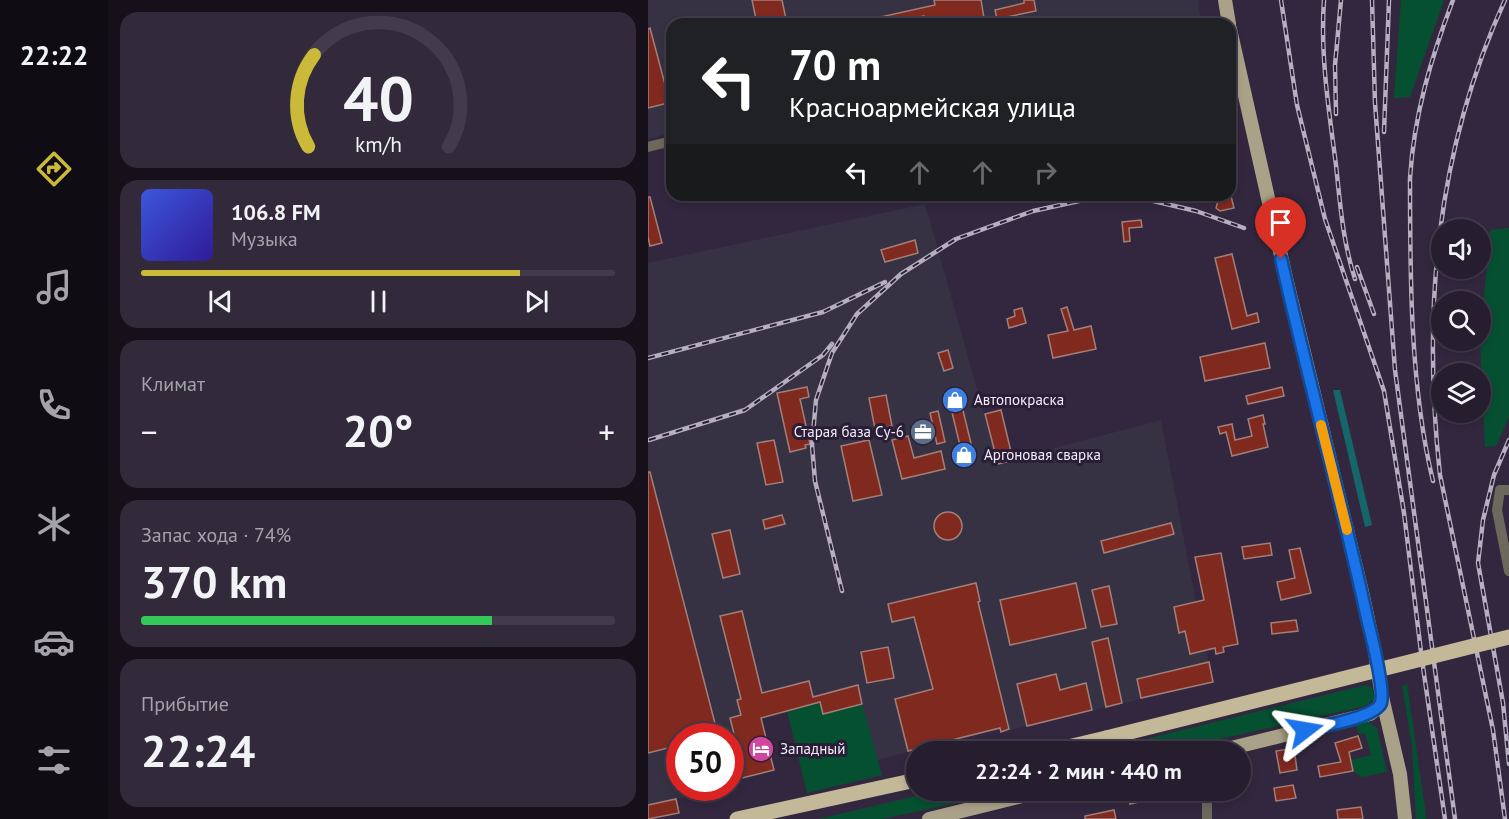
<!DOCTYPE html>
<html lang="ru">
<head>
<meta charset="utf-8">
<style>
	body { margin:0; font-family:"PT Sans",sans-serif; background:#322a3b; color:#f1f3f6; height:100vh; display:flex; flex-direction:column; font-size:22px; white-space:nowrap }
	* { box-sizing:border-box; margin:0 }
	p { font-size:20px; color:#a4a2aa }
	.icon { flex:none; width:33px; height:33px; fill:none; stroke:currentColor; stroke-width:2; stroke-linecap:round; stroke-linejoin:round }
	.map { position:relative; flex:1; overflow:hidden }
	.drawer { display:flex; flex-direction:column; gap:12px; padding:12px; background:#15101a; width:540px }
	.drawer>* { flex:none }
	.hud { position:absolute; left:18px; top:18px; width:570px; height:183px; border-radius:18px; box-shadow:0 3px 9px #0003,0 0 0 2px #423b4b; background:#202124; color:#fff; overflow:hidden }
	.tools { position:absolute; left:783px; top:219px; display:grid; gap:12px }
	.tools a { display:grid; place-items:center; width:60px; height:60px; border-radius:50%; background:#261d2f; box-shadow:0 3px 9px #0003,0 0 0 2px #423b4b; font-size:30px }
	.speed { position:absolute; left:18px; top:723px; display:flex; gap:12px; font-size:30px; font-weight:700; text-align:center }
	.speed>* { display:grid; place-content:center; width:78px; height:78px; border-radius:50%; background:#261d2f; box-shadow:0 3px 9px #0003,0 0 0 2px #423b4b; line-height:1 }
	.speed .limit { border:9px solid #d22; background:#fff; color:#111 }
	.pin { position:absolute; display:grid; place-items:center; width:51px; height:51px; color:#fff; margin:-62px -26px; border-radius:50% 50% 50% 0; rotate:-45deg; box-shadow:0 0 6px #0007 }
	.pin .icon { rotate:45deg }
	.me { position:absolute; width:66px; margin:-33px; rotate:76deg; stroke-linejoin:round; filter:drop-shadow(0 0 4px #0008) }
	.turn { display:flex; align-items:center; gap:21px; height:126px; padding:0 24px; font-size:27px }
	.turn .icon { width:78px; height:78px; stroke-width:2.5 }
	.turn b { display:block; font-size:42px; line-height:51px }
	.lanes { display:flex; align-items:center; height:57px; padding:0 24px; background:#0003; justify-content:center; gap:30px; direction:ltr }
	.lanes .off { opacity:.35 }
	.big { font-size:45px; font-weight:800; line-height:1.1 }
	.drawer .widget { flex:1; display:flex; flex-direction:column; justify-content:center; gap:9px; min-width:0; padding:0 21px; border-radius:18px; background:#322a3b }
	.drawer .dial { align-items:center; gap:0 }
	.dial svg { height:156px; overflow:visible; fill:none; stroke:#423b4b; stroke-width:7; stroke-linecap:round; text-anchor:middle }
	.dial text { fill:#f1f3f6; stroke:none }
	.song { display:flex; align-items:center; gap:18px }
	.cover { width:72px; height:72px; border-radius:9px; background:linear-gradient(135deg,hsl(230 70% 55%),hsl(250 70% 35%)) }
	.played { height:6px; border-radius:3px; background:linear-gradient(90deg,#cbba39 80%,#423b4b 80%) }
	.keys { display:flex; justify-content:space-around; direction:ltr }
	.heat { display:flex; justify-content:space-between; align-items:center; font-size:33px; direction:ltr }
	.charge { height:9px; border-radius:4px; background:linear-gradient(90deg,#34c759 74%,#423b4b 0) }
	.trip { position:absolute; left:258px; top:741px; width:345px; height:60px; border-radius:30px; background:#261d2f; box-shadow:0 3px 9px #0003,0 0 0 2px #423b4b; font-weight:800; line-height:60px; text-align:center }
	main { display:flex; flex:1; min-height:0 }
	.menu { display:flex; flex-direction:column; width:108px; justify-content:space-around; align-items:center; background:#0f0c13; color:#a4a2aa }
	.menu .icon { width:42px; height:42px }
	.menu .selected { color:#cbba39 }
	.menu b { font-size:27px; color:#f1f3f6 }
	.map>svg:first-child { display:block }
	.industrial { fill:#363243 }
	.green { fill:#065032 }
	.water { fill:#146668 }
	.building { fill:#80291f; stroke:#a27f79; stroke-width:1.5 }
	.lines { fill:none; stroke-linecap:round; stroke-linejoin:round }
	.minor { stroke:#6c685c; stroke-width:10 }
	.major { stroke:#aaa288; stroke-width:14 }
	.highway { stroke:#c3b999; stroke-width:15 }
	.rail-casing { stroke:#b7afc1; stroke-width:4.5 }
	.rail { stroke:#291e35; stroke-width:2; stroke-dasharray:7; stroke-linecap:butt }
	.highway-bridge { stroke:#c3b999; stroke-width:15 }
	.route-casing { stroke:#114b97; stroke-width:15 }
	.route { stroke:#1a73e8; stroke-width:10 }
	.slow { stroke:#f59e0b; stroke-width:10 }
	.labels { text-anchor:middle; stroke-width:6; stroke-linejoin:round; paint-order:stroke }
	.poi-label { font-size:15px; fill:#f3ecfc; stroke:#291e35; text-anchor:start }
</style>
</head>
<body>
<main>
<nav class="menu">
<b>22:22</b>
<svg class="icon selected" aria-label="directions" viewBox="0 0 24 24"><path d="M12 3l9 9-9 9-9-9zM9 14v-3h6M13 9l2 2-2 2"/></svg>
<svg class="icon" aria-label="music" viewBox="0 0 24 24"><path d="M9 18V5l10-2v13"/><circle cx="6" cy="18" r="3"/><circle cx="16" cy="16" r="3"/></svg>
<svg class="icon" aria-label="phone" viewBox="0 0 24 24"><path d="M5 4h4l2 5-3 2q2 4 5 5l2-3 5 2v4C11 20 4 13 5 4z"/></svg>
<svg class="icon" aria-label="climate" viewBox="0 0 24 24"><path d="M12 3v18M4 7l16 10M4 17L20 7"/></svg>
<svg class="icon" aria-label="car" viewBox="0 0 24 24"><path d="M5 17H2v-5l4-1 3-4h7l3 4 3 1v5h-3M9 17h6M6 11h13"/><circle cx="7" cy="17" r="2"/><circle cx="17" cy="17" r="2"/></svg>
<svg class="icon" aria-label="filters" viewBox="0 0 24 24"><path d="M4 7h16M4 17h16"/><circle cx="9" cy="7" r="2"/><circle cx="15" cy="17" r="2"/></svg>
</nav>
<section class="drawer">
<div class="widget dial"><svg viewBox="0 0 100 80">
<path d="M14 69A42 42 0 1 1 86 69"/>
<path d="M14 69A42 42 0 0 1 17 22" stroke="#cbba39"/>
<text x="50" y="56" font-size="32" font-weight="700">40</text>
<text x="50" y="72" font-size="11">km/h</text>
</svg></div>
<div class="widget">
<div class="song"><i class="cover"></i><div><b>106.8 FM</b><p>Музыка</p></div></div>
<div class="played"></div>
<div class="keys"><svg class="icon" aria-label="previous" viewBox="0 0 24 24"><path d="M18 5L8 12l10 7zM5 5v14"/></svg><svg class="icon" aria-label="pause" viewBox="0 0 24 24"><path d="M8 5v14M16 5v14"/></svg><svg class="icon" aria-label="next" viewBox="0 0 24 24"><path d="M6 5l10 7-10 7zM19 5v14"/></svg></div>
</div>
<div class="widget"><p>Климат</p>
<div class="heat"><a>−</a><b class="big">20°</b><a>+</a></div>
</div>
<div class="widget"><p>Запас хода · 74%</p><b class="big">370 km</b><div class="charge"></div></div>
<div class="widget"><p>Прибытие</p><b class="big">22:24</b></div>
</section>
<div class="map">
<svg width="861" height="819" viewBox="0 0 861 819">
	<rect width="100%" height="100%" fill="#33273f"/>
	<g class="industrial">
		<polygon points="0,0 550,0 553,24 24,24 24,133 0,139"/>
		<polygon points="277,204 350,463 513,420 548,602 565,682 379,726 353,732 352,728 229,760 214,704 172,702 113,718 126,770 87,779 88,786 83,787 82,736 32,736 32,788 82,788 29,799 31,813 0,819 0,263"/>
	</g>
	<g class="green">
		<polygon points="753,0 796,0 762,97 746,98"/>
		<polygon points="861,228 861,417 848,446 837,447 832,341 842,230"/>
		<polygon points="759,684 777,808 778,819 768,819 764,746 754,686"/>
		<polygon points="718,685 724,688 727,698 718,706 519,751 455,751 457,749"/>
		<polygon points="172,702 175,713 214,704 234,775 159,793 139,711"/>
		<polygon points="721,718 722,723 729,728 739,772 714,777 705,771 703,760 723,755 717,734 710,733 707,720"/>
		<polygon points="290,791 364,791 234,819 170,819"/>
	</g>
	<polygon class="water" points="685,390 692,390 724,525 717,527"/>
	<g class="building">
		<polygon points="104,0 134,0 139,24 109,24"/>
		<polygon points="286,0 333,0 337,24 277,24 276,16 239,24 229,24 228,18 287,5"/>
		<polygon points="376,0 386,0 388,11 349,19 347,10 376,3"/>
		<polygon points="2,28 19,92 24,90 24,102 0,108 0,29"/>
		<polygon points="583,196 586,208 572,211 568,208 571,197"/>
		<polygon points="0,197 2,197 14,243 2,246 0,237"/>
		<polygon points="493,220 494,227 481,228 482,241 476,242 474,222"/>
		<polygon points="267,240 270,253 237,262 233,250"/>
		<polygon points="584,254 599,316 609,313 611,322 584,329 567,258"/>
		<polygon points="419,307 426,330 443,326 448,349 405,358 400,335 420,331 413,309"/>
		<polygon points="374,308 378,323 361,328 359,319 367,316 366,310"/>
		<polygon points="617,343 622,368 557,381 552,357"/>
		<polygon points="300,350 305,368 296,371 290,353"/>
		<polygon points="159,387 161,397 152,399 162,444 157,445 158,448 142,452 129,393"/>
		<polygon points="634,387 636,396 600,404 598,396"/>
		<polygon points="238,395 244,426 227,429 221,398"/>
		<polygon points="312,398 327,460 316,462 301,400"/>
		<polygon points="353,410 365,460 350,464 337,414"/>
		<polygon points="290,411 297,442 289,444 282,413"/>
		<polygon points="615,415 617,424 615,424 620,447 584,456 578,432 572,434 570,427 584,424 587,440 604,436 600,419"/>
		<polygon points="260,436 266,458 293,451 297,469 254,479 244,440"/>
		<polygon points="126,440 135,482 118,485 109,443"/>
		<polygon points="221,440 234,495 205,501 193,446"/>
		<polygon points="0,472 2,472 70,735 32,736 32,745 0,753"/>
		<circle cx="300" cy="526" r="14"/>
		<polygon points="134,515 137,524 117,529 115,520"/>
		<polygon points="523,523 526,534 456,553 453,541"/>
		<polygon points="82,530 92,574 75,578 64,534"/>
		<polygon points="622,543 624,555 596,559 594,547"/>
		<polygon points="652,548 663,593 633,600 629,582 647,578 641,550"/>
		<polygon points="573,553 590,644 575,647 576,652 568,654 567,648 542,654 537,631 531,633 526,607 556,600 547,557"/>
		<polygon points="328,583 332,601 330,602 361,729 353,732 352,728 260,751 247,699 285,689 266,617 244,622 240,604"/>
		<polygon points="428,583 438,628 362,645 352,600"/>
		<polygon points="461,586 469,624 453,627 444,590"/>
		<polygon points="94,611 114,693 161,681 165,697 210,685 214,704 175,714 172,702 113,718 126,770 82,781 82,765 93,762 82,718 93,715 89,700 93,699 72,616"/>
		<polygon points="648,620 650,631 624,634 623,623"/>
		<polygon points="460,638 474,703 458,707 444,642"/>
		<polygon points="240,647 246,678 219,683 213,652"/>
		<polygon points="561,662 565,682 493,698 489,679"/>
		<polygon points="408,674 412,690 438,683 444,710 379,726 369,684"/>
		<polygon points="710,736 714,748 701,752 705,771 672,777 670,766 693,762 687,743"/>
		<polygon points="646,748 649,770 632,773 628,751"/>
		<polygon points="645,785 648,798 628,801 626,788"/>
		<polygon points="478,790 528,790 529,793 482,804"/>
		<polygon points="28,799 31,813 0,819 0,805"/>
		<polygon points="713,807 715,819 690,819 689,810"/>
		<polygon points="466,810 468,819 437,819 437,816"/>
	</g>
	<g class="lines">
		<g class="minor">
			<polyline points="0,147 24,141"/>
			<polyline points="861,490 852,490 849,510 861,571"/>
			<polyline points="559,790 559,819"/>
		</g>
		<g class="major">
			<polyline points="577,0 581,24"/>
			<polyline points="582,29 638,278 714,592 727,652 734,697 752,774 757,819"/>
			<polyline points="567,752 722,714 731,707 734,697"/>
			<polyline points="281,819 399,790"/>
		</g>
		<g class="highway">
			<polyline points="399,752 458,738"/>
			<polyline points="89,819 268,780"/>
		</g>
		<g class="rail-casing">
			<g id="rail">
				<polyline points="633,0 649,105 677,219 736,391 756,513 774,660 797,819"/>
				<path d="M676 0C672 55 681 111 688 165 692 203 695 243 707 279"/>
				<polyline points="724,0 727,103 747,370 807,819"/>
				<path d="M857 0C788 151 774 311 792 475L845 730 857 819"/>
				<polyline points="688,114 687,65 693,0"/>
				<polyline points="736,132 741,0"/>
				<polyline points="709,267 726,314"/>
				<polyline points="0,358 175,312 237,282"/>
				<polyline points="1,440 97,410 175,355 184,344"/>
				<polyline points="861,440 846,475 835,520 830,563 855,703 861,764"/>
				<path d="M785 481C762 387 762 274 762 178 766 115 783 58 805 0"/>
				<polyline points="194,591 167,481 164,445 168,400 184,353 209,314 253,274 308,239 385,211 445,198 497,199 548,211 596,228"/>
			</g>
		</g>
		<use href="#rail" class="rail"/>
		<polyline class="highway-bridge" points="458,738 861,637"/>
	</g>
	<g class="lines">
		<g class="route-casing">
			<path id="route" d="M633 259C660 379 693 498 719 618 723 634 737 689 733 703 727 718 674 726 657 730"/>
		</g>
		<use href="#route" class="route"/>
		<polyline class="slow" points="673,425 699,530"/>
	</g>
	<defs>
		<g id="shop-disc" transform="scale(1.35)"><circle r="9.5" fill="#3f7fe0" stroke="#291e35"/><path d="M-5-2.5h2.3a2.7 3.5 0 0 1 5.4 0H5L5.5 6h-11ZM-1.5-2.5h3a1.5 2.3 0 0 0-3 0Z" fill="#fff"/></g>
		<g id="office-disc" transform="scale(1.35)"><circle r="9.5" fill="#5c6f8a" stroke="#291e35"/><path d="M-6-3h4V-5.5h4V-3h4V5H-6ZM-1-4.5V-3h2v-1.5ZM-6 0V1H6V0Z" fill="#fff"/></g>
		<g id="hotel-disc" transform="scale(1.35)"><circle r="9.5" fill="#d1479c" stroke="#291e35"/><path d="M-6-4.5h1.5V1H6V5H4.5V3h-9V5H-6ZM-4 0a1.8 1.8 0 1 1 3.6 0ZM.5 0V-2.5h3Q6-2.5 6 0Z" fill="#fff"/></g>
	</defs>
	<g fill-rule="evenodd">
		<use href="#shop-disc" x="307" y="400"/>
		<use href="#office-disc" x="275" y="432"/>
		<use href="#shop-disc" x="316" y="455"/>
		<use href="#hotel-disc" x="113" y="749"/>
	</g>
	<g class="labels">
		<g class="poi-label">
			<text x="326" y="405">Автопокраска</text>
			<text x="256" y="437" text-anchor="end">Старая база Су-6</text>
			<text x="336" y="460">Аргоновая сварка</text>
			<text x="132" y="754">Западный</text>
		</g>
	</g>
</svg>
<div class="tools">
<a><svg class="icon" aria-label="sound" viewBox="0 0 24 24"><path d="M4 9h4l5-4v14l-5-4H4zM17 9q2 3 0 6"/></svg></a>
<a><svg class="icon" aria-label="search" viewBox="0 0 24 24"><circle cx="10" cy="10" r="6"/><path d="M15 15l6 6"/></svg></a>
<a><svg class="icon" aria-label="layers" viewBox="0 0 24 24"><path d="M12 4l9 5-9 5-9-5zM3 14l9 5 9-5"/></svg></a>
</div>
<div class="speed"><div class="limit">50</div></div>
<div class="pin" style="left:633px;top:259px;background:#d93025"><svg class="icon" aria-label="arrive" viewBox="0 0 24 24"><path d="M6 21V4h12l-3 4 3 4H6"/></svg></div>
<svg class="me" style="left:657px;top:730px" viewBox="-20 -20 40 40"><path d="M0-17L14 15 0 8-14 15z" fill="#1a73e8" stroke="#fff" stroke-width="4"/></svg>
<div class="trip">22:24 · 2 мин · 440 m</div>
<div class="hud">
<div class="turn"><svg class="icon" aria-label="left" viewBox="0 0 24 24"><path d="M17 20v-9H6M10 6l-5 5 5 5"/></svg><div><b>70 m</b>Красноармейская улица</div></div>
<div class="lanes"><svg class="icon" aria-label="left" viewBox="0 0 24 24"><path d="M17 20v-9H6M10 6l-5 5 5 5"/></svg><svg class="icon off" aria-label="ahead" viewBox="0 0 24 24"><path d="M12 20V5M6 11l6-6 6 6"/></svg><svg class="icon off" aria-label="ahead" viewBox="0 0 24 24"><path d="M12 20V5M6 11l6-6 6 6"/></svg><svg class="icon off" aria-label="right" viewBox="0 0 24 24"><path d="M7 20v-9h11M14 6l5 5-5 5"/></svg></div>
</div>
</div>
</main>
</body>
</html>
